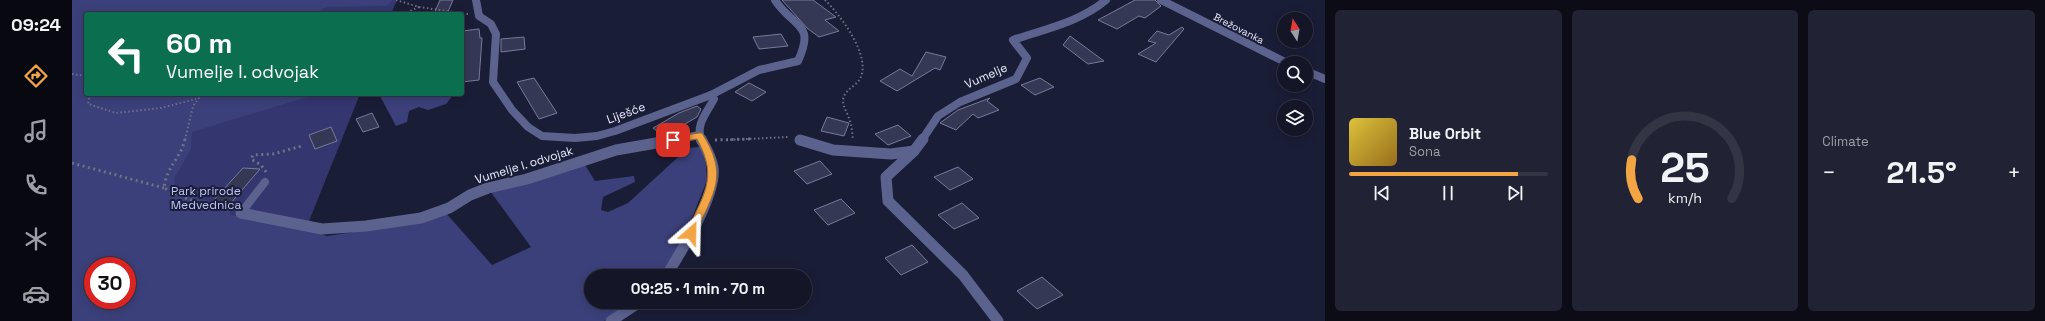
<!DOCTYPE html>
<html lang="en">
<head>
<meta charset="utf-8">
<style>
	body { margin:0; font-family:"Space Grotesk",sans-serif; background:#212334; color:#f1f3f6; height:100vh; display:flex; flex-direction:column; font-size:15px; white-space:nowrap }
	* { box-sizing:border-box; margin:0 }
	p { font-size:13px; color:#9d9fa8 }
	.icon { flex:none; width:22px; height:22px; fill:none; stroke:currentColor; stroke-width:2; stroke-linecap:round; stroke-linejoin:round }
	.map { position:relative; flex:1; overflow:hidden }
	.side { display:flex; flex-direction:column; gap:10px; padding:10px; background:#0b0c16; width:720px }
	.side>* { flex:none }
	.guide { position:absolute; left:12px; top:12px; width:380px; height:84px; border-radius:4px; box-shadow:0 2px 10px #0003,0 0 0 1px #333545; background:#0b6e4f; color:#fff; overflow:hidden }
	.needle { width:26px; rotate:349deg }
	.buttons { position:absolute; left:1205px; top:12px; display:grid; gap:8px }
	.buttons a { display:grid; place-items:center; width:36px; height:36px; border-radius:50%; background:#141628; box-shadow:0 2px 10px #0003,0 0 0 1px #333545; font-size:20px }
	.speed { position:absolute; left:12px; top:257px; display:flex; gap:8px; font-size:20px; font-weight:700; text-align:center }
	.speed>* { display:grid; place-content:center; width:52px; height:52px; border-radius:50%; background:#141628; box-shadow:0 2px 10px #0003,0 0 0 1px #333545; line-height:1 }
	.speed .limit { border:6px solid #d22; background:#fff; color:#111 }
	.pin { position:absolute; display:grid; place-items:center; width:34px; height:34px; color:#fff; margin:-17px; border-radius:8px; box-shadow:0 2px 6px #0006 }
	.me { position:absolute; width:44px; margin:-22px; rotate:25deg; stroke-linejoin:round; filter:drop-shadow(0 0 3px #0008) }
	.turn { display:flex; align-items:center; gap:14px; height:84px; padding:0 16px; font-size:18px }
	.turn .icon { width:52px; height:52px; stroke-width:2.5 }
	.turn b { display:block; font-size:28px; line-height:34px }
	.big { font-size:30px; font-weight:700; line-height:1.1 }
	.side .widget { flex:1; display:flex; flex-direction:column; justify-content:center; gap:6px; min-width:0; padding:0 14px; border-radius:6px; background:#212334 }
	.side .dial { align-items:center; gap:0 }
	.dial svg { height:104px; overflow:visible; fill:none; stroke:#333545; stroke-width:7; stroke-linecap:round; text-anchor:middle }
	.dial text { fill:#f1f3f6; stroke:none }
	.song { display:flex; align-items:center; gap:12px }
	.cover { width:48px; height:48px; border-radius:6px; background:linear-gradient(135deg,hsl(50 70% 55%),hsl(40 70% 35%)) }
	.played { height:4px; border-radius:2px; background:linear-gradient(90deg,#f3a443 85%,#333545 85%) }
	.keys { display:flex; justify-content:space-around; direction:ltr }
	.heat { display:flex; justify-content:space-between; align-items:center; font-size:22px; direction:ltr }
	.side .tiles { flex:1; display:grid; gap:10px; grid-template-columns:repeat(3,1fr) }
	.trip { position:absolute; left:512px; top:269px; width:228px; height:40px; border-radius:20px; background:#141628; box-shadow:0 2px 10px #0003,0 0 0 1px #333545; font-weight:700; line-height:40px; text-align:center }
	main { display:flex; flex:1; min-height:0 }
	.tabs { display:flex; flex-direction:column; width:72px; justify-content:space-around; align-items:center; background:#080910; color:#9d9fa8 }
	.tabs .icon { width:28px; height:28px }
	.tabs .selected { color:#f3a443 }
	.tabs b { font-size:18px; color:#f1f3f6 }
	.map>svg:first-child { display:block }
	.green { fill:#33366f; fill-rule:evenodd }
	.forest { fill:#3b407a; fill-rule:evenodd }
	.building { fill:#343854; stroke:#767b9a }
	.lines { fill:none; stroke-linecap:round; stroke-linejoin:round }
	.path-far1 { stroke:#6e7187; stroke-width:2; stroke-dasharray:1.5 2.5; stroke-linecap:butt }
	.path { stroke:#6e7187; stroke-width:3; stroke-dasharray:2 3.5; stroke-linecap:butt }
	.lane { stroke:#5c628e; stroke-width:8 }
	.street-far1 { stroke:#5c628e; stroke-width:8 }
	.street { stroke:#5c628e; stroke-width:11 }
	.route { fill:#f3a443; stroke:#9e6b2c }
	.labels { text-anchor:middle; stroke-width:4; stroke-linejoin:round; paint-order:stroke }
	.far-street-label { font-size:10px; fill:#e9ecfe; stroke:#1a1d36 }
	.street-label { font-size:12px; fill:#e9ecfe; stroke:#1a1d36 }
	.park-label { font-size:12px; fill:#bbc3f9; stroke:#1a1d36 }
</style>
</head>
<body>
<main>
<nav class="tabs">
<b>09:24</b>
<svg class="icon selected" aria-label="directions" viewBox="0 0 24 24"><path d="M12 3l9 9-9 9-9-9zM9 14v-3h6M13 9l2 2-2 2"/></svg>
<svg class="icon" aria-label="music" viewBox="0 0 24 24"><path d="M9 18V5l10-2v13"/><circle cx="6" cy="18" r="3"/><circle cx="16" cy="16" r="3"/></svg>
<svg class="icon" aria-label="phone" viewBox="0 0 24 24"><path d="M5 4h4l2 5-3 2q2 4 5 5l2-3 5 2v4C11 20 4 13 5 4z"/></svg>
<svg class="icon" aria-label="climate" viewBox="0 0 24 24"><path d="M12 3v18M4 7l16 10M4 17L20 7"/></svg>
<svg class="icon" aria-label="car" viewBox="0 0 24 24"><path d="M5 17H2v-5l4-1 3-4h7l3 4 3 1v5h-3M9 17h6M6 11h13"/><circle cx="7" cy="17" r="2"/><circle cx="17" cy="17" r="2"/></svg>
</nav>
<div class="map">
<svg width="1253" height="321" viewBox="0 0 1253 321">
	<rect width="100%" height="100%" fill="#1a1d36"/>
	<path class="green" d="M0 0H325L319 14H14V94H288L197 321H0ZM21 266H55V300H21Z"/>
	<g class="forest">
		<path d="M0 0H321L314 6 254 7 244 14H14V94H245L120 132 119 149 102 179 103 185C119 198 138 202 158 204V215L233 229 255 236 309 228 373 212 420 265 459 247 418 191 513 165 523 181 562 176 563 182 531 197 529 210 536 212 556 203 616 148 627 147 633 152 635 180 616 228 600 257 587 276H519V302H559L532 321H0ZM21 266H55V300H21Z"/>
		<polygon points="307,94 382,94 374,104 356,110 347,107 337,111 335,122 324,126"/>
	</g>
	<g class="building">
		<polygon points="368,0 381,0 375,14 362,14"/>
		<polygon points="710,0 741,0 764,17 753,20 767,31 747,37 735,28"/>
		<polygon points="1063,0 1083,0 1089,6 1073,18 1067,16 1045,29 1026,20"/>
		<polygon points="1110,27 1112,29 1084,62 1066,54 1084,43 1076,41 1085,31 1097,35"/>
		<polygon points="407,29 408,38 410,38 407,80 390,82 390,31"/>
		<polygon points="709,34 716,46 687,49 681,37"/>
		<polygon points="998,36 1032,61 1016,64 991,45"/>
		<polygon points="452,37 453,49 429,52 429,39"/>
		<polygon points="854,52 874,57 868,70 863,68 825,91 808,81 828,69 840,76"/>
		<polygon points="462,78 485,113 467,119 445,82"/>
		<polygon points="968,78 982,87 963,95 949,85"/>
		<polygon points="677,83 694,92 680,101 663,92"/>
		<polygon points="918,98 915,101 927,110 906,118 901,114 884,130 868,123 886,110"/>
		<polygon points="625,106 629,109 625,117 596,134 590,135 581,128 607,113"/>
		<polygon points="300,113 307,127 291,132 284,119"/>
		<polygon points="755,117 777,123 772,136 749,131"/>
		<polygon points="826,125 839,136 816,145 803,134"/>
		<polygon points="259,127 265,141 243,149 237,135"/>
		<polygon points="748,161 760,174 735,184 722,171"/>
		<polygon points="886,167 901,179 878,190 862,177"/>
		<polygon points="171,168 188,169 158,204 140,202"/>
		<polygon points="769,199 783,213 756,225 742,210"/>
		<polygon points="890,203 907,218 882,229 866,215"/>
		<polygon points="840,245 856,262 829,275 813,258"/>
		<polygon points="970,277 991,295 965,309 945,291"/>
	</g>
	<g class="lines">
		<g class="path-far1">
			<polyline points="324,0 347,7 396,14"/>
			<path d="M753 0C768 15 800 56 788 79 784 86 772 90 771 100 771 107 776 114 778 121 780 127 780 133 781 139"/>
			<polyline points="331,14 347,7"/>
			<polyline points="0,74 14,76"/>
			<polyline points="18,94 16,104 44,113 89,108 124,99"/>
			<polyline points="113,140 121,106 130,94"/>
			<polyline points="654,140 716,137"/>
		</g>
		<g class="path">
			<path d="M113 139C109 158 94 167 92 188L118 200 156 210"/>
			<polyline points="643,140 678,139"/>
			<polyline points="0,163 92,188"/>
			<polyline points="194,172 189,165 179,159 181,155 201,154 230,146"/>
		</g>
		<polyline class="lane" points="169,213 193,182"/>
		<g class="street-far1">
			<path d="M404 0 407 16 419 24 424 34 421 82 440 110 456 127 470 136 503 138 525 136 543 131 639 95 687 70 726 61C744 22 721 28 703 0"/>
			<polyline points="1089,0 1215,63"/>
			<polyline points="1234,71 1253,79"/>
			<polyline points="602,140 627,135"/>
			<path d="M630 140C622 126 636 111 642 99L639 95"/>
			<path d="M850 140 866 116 888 102 944 79 955 58 941 40C973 29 1008 22 1034 0"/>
		</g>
		<g class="street">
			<polyline points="851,139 842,151 814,177 816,201 891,275 926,321"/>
			<polyline points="728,140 761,150 819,154 842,151"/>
			<polyline points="169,213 250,229 294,226 349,218 377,208 398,195 416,188 455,179 544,150 607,139"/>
			<path d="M594 276C609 252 645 195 641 167 639 156 634 148 629 139"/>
			<polyline points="539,321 568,302"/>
		</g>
	</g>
	<path class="route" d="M627 133H630C657 176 642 191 624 233L619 237 614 233C631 195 647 179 625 139L601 143 597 140 601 137Z"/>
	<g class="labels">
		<g class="far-street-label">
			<text transform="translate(1167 28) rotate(27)" y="4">Brežovanka</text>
		</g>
		<g class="street-label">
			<text transform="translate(914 76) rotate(-24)" y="4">Vumelje</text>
			<text transform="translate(554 113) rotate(-20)" y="4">Liješće</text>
			<text transform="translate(452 165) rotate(-17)" y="4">Vumelje I. odvojak</text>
		</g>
		<g class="park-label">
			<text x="134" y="195">Park prirode<tspan x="134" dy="14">Medvednica</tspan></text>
		</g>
	</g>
</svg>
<div class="buttons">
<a><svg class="needle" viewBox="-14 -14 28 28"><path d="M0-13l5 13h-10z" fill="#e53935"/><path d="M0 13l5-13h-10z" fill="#9d9fa8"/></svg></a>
<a><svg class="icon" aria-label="search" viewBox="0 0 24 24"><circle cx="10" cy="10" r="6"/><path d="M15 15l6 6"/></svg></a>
<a><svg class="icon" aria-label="layers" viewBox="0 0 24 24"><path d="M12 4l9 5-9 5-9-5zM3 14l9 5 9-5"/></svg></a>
</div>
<div class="speed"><div class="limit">30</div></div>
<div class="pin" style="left:601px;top:140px;background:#d93025"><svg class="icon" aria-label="arrive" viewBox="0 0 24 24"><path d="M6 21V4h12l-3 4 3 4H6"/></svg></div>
<svg class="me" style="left:619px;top:233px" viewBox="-20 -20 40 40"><path d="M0-17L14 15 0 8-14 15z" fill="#f3a443" stroke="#fff" stroke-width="4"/></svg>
<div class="trip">09:25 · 1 min · 70 m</div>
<div class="guide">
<div class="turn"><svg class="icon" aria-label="left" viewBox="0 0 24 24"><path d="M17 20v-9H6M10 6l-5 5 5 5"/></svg><div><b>60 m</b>Vumelje I. odvojak</div></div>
</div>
</div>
<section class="side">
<div class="tiles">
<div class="widget">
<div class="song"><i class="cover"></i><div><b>Blue Orbit</b><p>Sona</p></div></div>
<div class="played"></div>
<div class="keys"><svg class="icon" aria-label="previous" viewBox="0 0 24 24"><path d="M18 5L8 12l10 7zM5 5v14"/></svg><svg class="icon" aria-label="pause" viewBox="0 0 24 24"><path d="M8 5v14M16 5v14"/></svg><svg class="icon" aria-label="next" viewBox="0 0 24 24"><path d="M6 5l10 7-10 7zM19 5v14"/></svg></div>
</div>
<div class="widget dial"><svg viewBox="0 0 100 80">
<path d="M14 69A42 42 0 1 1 86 69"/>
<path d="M14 69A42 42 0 0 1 9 39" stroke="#f3a443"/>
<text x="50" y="56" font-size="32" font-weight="700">25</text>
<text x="50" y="72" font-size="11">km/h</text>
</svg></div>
<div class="widget"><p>Climate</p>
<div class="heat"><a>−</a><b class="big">21.5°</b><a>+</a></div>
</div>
</div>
</section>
</main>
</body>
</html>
